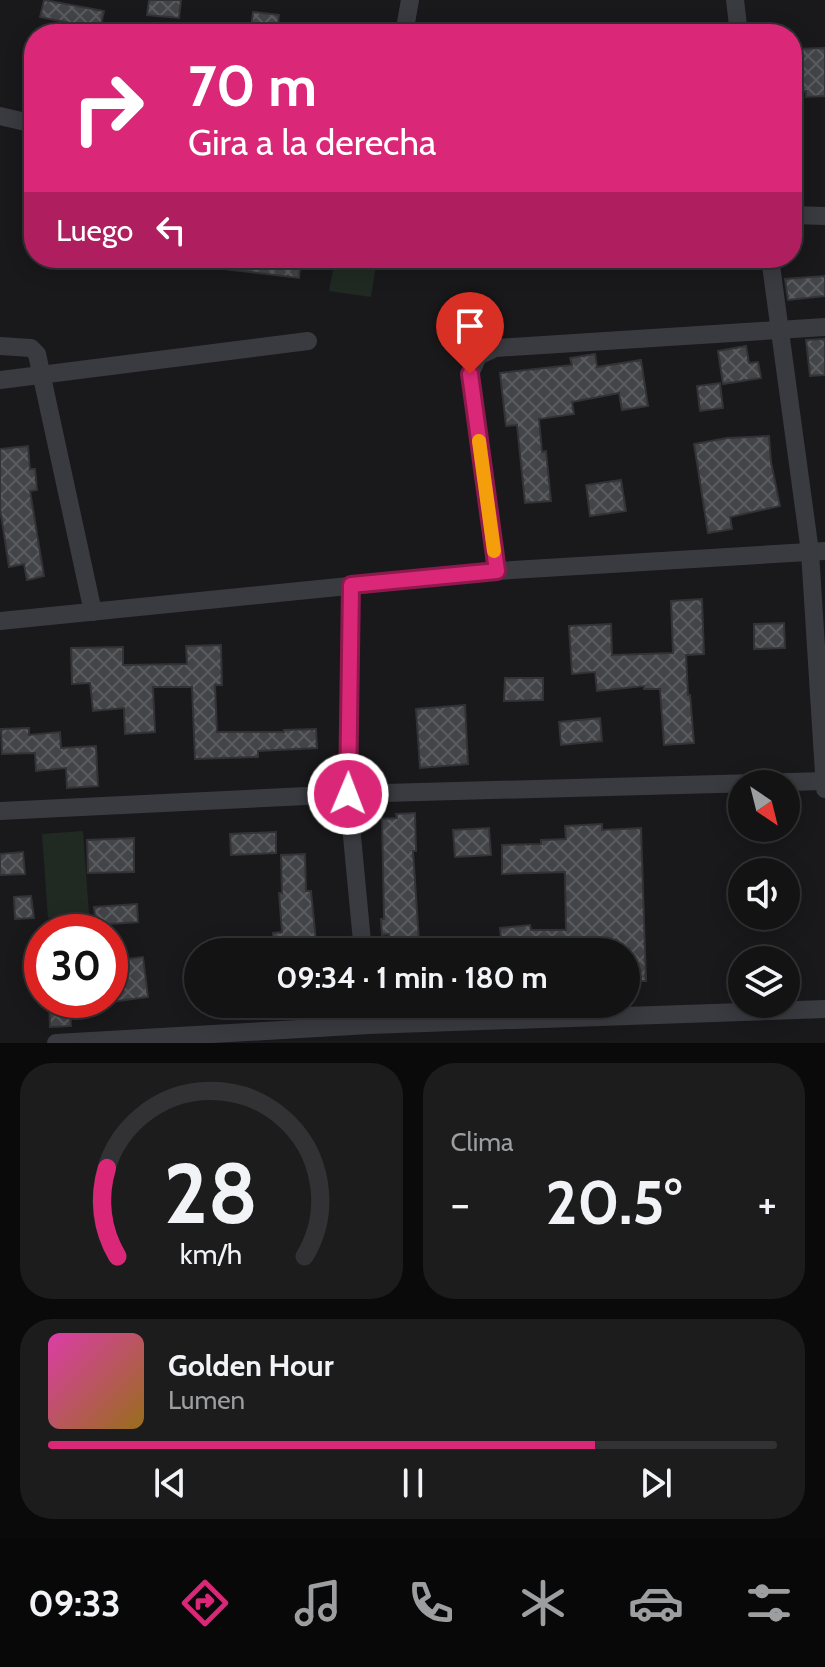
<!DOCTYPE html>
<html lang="es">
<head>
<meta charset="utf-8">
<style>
	body { margin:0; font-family:Cabin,sans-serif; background:#1c1c1d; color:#f1f3f6; height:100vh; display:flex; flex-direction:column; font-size:30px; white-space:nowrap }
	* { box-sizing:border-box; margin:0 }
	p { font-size:26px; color:#9d9ea0 }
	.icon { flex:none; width:44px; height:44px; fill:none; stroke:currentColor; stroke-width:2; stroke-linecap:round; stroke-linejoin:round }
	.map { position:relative; height:1043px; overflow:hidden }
	.sheet { display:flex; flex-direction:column; gap:20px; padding:20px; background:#0a0a0b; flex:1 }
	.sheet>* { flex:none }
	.guide { position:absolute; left:24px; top:24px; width:778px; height:244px; border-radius:32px; box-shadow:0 4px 20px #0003,0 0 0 2px #323234; background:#db2777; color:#fff; overflow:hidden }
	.needle { width:52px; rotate:145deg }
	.buttons { position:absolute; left:728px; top:770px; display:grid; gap:16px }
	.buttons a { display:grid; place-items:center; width:72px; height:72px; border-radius:50%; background:#131314; box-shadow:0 4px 20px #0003,0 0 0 2px #323234; font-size:40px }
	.speed { position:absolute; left:24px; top:914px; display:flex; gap:16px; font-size:40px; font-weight:700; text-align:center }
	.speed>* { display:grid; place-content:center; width:104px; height:104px; border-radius:50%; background:#131314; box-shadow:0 4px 20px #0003,0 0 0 2px #323234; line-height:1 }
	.speed .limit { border:12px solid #d22; background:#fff; color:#111 }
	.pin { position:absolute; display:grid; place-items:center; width:68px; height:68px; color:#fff; margin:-82px -34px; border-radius:50% 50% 50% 0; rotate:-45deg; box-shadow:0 0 8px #0007 }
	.pin .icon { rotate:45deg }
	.me { position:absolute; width:88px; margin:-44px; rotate:1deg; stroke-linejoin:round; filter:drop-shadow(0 0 6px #0008) }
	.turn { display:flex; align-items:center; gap:28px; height:168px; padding:0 32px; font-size:36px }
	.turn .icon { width:104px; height:104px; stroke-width:2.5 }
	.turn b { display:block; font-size:56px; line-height:68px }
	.then { display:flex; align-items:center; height:76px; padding:0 32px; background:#0003; gap:16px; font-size:30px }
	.big { font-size:60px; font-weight:800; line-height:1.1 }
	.sheet .widget { flex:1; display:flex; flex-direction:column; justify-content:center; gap:12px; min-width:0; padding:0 28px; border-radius:32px; background:#1c1c1d }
	.sheet .dial { align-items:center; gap:0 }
	.dial svg { height:208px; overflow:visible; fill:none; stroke:#323234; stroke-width:7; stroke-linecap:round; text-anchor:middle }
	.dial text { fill:#f1f3f6; stroke:none }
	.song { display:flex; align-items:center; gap:24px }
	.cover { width:96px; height:96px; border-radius:12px; background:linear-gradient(135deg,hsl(320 70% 55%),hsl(40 70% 35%)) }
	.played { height:8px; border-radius:4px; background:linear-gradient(90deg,#db2777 75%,#323234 75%) }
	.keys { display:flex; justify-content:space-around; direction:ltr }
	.heat { display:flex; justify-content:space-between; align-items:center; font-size:44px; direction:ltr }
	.sheet .tiles { flex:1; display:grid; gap:20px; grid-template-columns:1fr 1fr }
	.widget:last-child { grid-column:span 2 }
	.trip { position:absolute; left:184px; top:938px; width:456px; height:80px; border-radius:40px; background:#131314; box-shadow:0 4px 20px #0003,0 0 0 2px #323234; font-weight:800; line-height:80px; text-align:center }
	.tab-bar { display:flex; height:128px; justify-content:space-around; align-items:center; background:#080808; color:#9d9ea0 }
	.tab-bar .icon { width:56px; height:56px }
	.tab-bar .on { color:#db2777 }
	.tab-bar b { font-size:36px; color:#f1f3f6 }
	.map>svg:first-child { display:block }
	.grass { fill:#202a22 }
	.building { fill:url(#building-cross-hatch); stroke:#333337; stroke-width:2 }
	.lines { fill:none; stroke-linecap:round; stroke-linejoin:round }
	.street { stroke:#3a3b40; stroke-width:18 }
	.route-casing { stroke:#8e194d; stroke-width:20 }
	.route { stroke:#db2777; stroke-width:14 }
	.slow { stroke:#f59e0b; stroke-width:14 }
</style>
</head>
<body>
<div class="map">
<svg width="825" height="1043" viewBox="0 0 825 1043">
	<defs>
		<pattern id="building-cross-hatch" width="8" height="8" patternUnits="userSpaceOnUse" patternTransform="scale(2)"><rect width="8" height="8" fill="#434448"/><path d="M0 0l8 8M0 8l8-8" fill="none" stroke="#5b5c60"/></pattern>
	</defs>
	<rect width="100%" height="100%" fill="#19191b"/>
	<g class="grass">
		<polygon points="335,258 377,258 371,297 329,291"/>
		<polygon points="83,831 89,914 48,918 42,834"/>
	</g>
	<g class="building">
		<polygon points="44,0 104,11 100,29 40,17"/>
		<polygon points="149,0 181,0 179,18 147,15"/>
		<polygon points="253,12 279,15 277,34 250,34"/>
		<polygon points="825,48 825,96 806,97 806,91 792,92 792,49"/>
		<polygon points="226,258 301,258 299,278 225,269"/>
		<polygon points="825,276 825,296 788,300 785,279"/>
		<polygon points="825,339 825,375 810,376 806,340"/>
		<polygon points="746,346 749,363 758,362 761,378 723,384 718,351"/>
		<polygon points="595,354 597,367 641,360 648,406 622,410 619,393 572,402 574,414 539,419 542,452 546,451 551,501 525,503 517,425 506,426 500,373 572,365 570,358"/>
		<polygon points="720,383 723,408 700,411 697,386"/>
		<polygon points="769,436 771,462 780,506 730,517 732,529 708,533 694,444 727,438"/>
		<polygon points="28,446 30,469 35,469 37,490 30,491 44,576 27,580 24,564 9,567 0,508 0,449"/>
		<polygon points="621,480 626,511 590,516 586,485"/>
		<polygon points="702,599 704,654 686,655 688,695 690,695 694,743 664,745 660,689 644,689 644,686 597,691 595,672 572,674 569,626 611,624 612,655 673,653 671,601"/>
		<polygon points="784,623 785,648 754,649 754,624"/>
		<polygon points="221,645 222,685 215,685 217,732 284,732 284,730 316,729 317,748 258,751 258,757 195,759 192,687 153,687 155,732 125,734 124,708 93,711 90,683 72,684 71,648 123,647 123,665 187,664 186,646"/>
		<polygon points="505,678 543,678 543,700 504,701"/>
		<polygon points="465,705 468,764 420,768 416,709"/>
		<polygon points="600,718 602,741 561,745 559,722"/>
		<polygon points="29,728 29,735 60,732 61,748 96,746 98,786 67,788 66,768 36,771 35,753 2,754 1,729"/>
		<polygon points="415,813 416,851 413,851 419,941 390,943 389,934 382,935 381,919 384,919 382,819 397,818 396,814"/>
		<polygon points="602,824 602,830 641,828 646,981 626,981 626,952 502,952 500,928 530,925 531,930 566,930 565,872 502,874 502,845 541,844 541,840 566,839 565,826"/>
		<polygon points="489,828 491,855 455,857 453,830"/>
		<polygon points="276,832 276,853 231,855 230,834"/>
		<polygon points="134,838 134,872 88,873 87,840"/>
		<polygon points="23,852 25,874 0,875 0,854"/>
		<polygon points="305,854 306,891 311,891 317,952 273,952 273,933 282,932 279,893 282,893 281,855"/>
		<polygon points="31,896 34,918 15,919 14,897"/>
		<polygon points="137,904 138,922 96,925 94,907"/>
		<polygon points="143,957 148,997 110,1002 110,961"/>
		<polygon points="49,1000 70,1000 71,1026 50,1027"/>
	</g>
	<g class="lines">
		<g class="street">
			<polyline points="735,0 739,34"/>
			<polyline points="404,34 410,0"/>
			<polyline points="0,116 34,124"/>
			<polyline points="792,215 825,216"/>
			<polyline points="770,258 810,552 825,789"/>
			<polyline points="0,346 31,348 37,354 93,612"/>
			<polyline points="0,380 308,341"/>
			<polyline points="497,571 470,374 478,356 495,348 825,327"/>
			<polyline points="351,585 348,794 363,952"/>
			<polyline points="0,621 497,571 825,551"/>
			<polyline points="0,811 348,794 825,781"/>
			<polyline points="367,1004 369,1025"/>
			<polyline points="56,1043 369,1025 825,1009"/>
		</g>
	</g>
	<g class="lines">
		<g class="route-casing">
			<polyline id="route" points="348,794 351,585 497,571 470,374"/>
		</g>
		<use href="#route" class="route"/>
		<polyline class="slow" points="479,441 494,551"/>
	</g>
</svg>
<div class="buttons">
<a><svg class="needle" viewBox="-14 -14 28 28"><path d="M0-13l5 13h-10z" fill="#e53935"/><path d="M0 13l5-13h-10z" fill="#9d9ea0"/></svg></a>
<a><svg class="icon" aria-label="sound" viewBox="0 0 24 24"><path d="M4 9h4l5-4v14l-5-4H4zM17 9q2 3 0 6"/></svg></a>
<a><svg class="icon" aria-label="layers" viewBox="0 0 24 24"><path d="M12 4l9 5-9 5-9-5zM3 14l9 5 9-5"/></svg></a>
</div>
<div class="speed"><div class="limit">30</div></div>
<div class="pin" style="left:470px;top:374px;background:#d93025"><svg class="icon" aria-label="arrive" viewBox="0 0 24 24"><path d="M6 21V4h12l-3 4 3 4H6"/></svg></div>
<svg class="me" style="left:348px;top:794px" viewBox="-20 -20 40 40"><circle r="17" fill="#db2777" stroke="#fff" stroke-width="3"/><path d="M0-11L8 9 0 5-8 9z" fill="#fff"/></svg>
<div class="trip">09:34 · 1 min · 180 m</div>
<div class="guide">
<div class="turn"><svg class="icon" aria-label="right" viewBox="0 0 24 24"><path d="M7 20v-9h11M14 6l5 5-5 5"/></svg><div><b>70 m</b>Gira a la derecha</div></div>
<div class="then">Luego<svg class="icon" aria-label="left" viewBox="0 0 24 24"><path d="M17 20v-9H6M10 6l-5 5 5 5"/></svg></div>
</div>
</div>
<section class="sheet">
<div class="tiles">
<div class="widget dial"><svg viewBox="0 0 100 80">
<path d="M14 69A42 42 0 1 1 86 69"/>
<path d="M14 69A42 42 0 0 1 10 35" stroke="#db2777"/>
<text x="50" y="56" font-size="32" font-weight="700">28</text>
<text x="50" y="72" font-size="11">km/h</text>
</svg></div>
<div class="widget"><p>Clima</p>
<div class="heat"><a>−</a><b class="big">20.5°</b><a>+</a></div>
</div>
<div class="widget">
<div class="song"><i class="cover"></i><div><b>Golden Hour</b><p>Lumen</p></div></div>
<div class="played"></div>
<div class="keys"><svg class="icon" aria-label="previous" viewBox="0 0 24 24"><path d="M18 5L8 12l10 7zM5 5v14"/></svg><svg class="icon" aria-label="pause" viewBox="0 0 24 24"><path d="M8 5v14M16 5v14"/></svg><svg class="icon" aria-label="next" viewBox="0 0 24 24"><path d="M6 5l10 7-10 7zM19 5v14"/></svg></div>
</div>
</div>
</section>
<nav class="tab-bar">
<b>09:33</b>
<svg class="icon on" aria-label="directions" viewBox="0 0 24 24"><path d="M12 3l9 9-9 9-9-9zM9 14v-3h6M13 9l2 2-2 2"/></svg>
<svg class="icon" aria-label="music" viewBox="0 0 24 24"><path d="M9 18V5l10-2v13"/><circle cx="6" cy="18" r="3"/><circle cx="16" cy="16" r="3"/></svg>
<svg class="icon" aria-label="phone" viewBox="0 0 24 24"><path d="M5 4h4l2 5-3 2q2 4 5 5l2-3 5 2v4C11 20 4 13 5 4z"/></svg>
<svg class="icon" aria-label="climate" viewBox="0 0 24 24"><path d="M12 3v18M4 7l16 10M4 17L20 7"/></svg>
<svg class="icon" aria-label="car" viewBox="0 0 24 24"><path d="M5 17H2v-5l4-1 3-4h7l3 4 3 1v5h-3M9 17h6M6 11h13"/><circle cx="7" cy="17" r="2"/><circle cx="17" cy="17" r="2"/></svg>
<svg class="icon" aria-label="filters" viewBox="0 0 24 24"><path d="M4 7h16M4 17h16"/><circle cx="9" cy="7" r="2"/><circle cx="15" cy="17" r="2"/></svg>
</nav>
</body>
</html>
